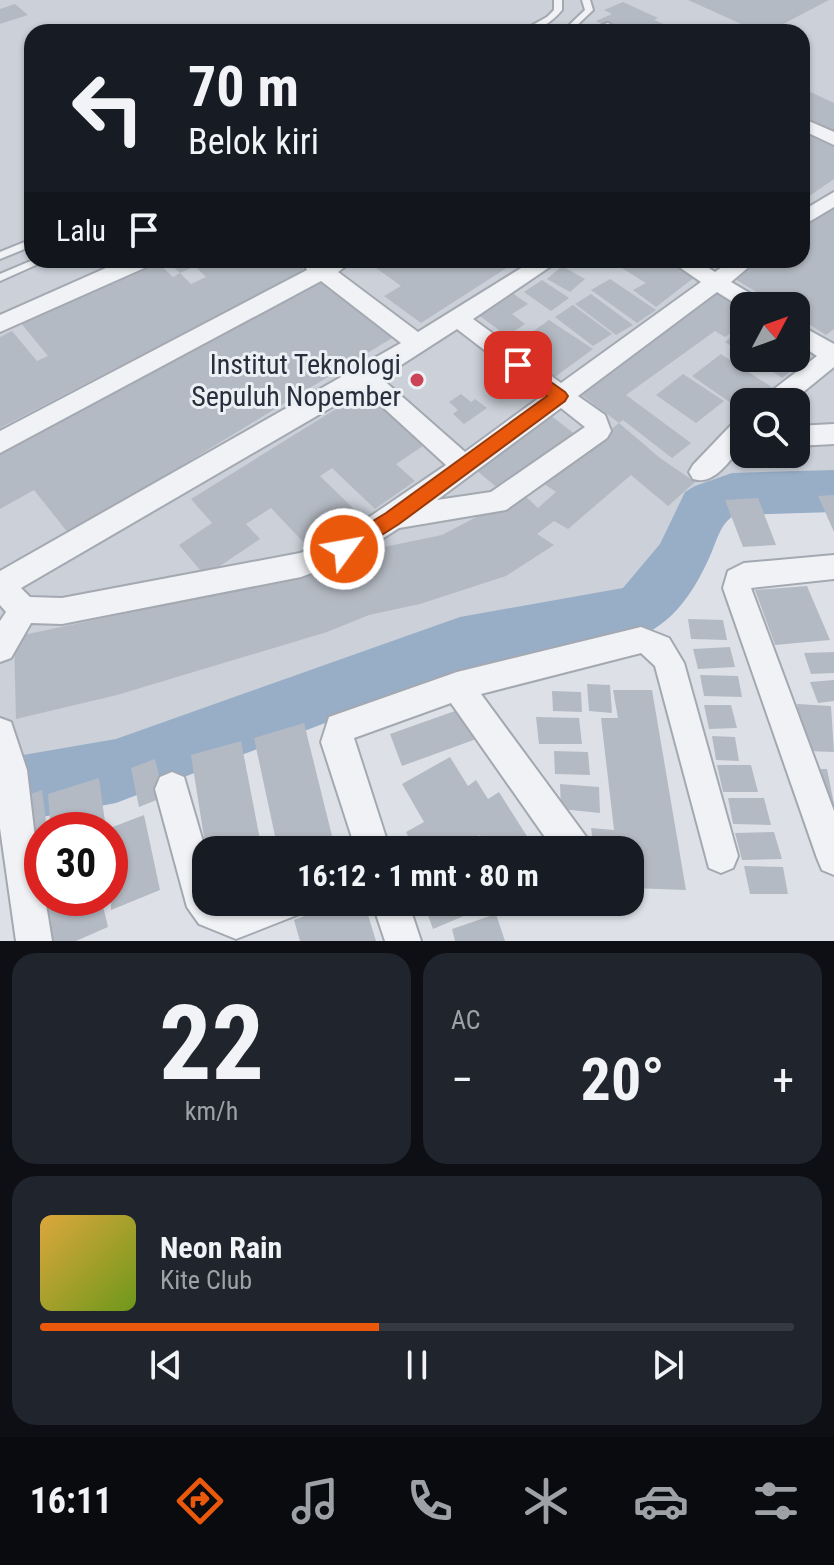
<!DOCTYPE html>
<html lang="id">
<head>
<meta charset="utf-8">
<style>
	body { margin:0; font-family:"Roboto Condensed",sans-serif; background:#20242c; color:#f1f3f6; height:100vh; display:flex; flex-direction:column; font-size:30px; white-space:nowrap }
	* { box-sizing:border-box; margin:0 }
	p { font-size:26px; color:#9ea1a6 }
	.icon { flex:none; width:44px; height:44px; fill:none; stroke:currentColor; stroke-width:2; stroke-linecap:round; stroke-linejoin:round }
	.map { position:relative; height:941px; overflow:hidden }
	.details { display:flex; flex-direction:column; gap:12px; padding:12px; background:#0d0f14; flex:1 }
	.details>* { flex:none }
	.hud { position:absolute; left:24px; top:24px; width:786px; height:244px; border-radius:24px; box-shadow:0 2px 6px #0004; background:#171b24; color:#f1f3f6; overflow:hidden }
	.needle { width:52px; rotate:49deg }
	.tools { position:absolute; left:730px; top:292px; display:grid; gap:16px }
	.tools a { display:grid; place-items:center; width:80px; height:80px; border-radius:16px; background:#171b24; box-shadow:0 2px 6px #0004; font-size:40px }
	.speed { position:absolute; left:24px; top:812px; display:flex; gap:16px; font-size:40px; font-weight:700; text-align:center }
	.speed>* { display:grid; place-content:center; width:104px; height:104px; border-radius:50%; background:#171b24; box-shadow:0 2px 6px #0004; line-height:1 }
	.speed .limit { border:12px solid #d22; background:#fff; color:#111 }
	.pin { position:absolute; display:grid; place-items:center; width:68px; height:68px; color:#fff; margin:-34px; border-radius:16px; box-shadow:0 4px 12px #0006 }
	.me { position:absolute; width:88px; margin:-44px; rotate:58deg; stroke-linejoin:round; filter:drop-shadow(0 0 6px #0008) }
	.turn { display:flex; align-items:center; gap:28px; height:168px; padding:0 32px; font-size:36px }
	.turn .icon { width:104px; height:104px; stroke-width:2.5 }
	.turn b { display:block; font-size:56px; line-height:68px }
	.then { display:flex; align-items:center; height:76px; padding:0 32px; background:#0003; gap:16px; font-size:30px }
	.big { font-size:60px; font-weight:700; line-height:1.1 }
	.details .card { flex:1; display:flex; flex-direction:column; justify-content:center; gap:12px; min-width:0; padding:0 28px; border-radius:24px; background:#20242c }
	.details .dial { align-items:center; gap:0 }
	.dial b { font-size:104px; line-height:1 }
	.song { display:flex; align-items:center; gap:24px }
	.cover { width:96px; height:96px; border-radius:12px; background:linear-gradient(135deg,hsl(40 70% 55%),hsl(80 70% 35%)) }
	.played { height:8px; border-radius:4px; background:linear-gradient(90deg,#ea580c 45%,#363941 45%) }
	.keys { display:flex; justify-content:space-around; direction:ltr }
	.heat { display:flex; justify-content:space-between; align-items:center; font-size:44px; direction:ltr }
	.details .tiles { flex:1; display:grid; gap:12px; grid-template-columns:1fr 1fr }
	.card:last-child { grid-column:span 2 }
	.trip { position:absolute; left:192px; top:836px; width:452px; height:80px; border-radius:24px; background:#171b24; box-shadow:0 2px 6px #0004; font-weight:700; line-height:80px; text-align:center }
	.tabs { display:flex; height:128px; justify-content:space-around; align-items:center; background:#090b0e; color:#9ea1a6 }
	.tabs .icon { width:56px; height:56px }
	.tabs .active { color:#ea580c }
	.tabs b { font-size:36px; color:#f1f3f6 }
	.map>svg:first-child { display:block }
	.built { fill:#cbd0d9; fill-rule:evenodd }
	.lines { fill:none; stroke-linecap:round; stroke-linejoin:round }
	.river { fill:#98aec7; fill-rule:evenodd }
	.building { fill:#b4bac3 }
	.lane-casing { stroke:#a3a8b1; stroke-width:4 }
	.street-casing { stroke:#a3a8b1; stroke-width:4 }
	.lane { fill:#f0f2f5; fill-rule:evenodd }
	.street { fill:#f0f2f5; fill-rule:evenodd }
	.route { fill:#ea580c; stroke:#983908; stroke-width:2 }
	.poi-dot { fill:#cb4356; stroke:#ecf0f4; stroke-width:3 }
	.labels { text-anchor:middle; stroke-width:6; stroke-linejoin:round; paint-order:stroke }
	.poi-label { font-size:28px; fill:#272f3d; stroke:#ecf0f4; text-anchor:end }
</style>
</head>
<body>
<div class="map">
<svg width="834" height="941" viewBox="0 0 834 941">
	<rect width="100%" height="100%" fill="#dde1e7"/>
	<path class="built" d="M0 0H834V480L702 491 633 586 0 776ZM32 32H802V260H32ZM744 306H796V358H744ZM744 402H796V454H744Z"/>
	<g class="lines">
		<path class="river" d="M834 470V512L735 515C720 523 717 541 710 556 694 592 673 624 636 638L461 671 116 803 0 825V759L116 739 460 617 623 588 660 544 685 492 695 486 732 473Z"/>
	</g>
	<g class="building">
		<polygon points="688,0 829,0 768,32 759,32"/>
		<polygon points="623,2 658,18 654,20 682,32 618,32 596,21 612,14 604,10"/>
		<polygon points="15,4 28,15 0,24 0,9"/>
		<polygon points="802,88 834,103 834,137 802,120"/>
		<polygon points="802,127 834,142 834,179 802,201"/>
		<polygon points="834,204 834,329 826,335 796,316 796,306 780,306 730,276 753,260 802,260 802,226"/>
		<polygon points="151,260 155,260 173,277 180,273 191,284 206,277 195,266 180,273 166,260 293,260 305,270 0,428 0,337 12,331 37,361 48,356 20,322"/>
		<polygon points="365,260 519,260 421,323 384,296 401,286"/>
		<polygon points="609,260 639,260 633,265 641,260 676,260 700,273 656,307 633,290 646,283"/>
		<polygon points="562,266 585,279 570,292 547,279"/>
		<polygon points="321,274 397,335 69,534 34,490 0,509 0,449"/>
		<polygon points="610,279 656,310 637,323 591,290"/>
		<polygon points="542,280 569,298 551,311 524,292"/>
		<polygon points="720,289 744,304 744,323 725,337 715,331 626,395 691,443 672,458 623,420 619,423 574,389"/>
		<polygon points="508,290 528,304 512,314 525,324 507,336 473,311"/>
		<polygon points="591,294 633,325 616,335 575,304"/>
		<polygon points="573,305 612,334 593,346 555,317"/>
		<polygon points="549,320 593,349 548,382 505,351"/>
		<polygon points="744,328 744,354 725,342"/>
		<polygon points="796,352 806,359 782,378 753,358 796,358"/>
		<polygon points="721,354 776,390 761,402 744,402 744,412 692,376"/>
		<polygon points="683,374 724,401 696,423 656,395"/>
		<polygon points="356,389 378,408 389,401 429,442 396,464 415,481 375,509 332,468 320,476 358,513 308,547 271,508 246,524 260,539 205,576 179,545 212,523 191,499 352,399 347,394"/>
		<polygon points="461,394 471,402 475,399 487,408 464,424 453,414 458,410 449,402"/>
		<polygon points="550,415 576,435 501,491 475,469"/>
		<polygon points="619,423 660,458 695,482 668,506 631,475 568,529 554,521 537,534 554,545 506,576 420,604 369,615 327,632 117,695 16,719 14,637 183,601 355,553 442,535 522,493 538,508 556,492 543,483"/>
		<polygon points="834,495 834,532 818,496"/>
		<polygon points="758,498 776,545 743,547 725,500"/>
		<polygon points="807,586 830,640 775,645 755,590"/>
		<polygon points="688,619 723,620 727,640 691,639"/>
		<polygon points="730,647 735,667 698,669 693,649"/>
		<polygon points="834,652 834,673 811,674 804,653"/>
		<polygon points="700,675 738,676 742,697 704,696"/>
		<polygon points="834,680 834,701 818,703 810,682"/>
		<polygon points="587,684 610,685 612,713 589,711"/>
		<polygon points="613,690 652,690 686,890 630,888 630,850 594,850 591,828 614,830 601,718 618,718"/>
		<polygon points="552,691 581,692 582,712 553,711"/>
		<polygon points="797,704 831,706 834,752 806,751"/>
		<polygon points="704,705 731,705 737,728 709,729"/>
		<polygon points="466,707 479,738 402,766 390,734"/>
		<polygon points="536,717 579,718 582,744 539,744"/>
		<polygon points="304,723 335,848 278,850 254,738"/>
		<polygon points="712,736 735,737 739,761 716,760"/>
		<polygon points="241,741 262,850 206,850 191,755"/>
		<polygon points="554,751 588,752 590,775 555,774"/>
		<polygon points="450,757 468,786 476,780 488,799 499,792 530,841 515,850 489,850 480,835 456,850 415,850 406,832 424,822 402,784"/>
		<polygon points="155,759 164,797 139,807 131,768"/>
		<polygon points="717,765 751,765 758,792 723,792"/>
		<polygon points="813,769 827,769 834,804 834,822"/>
		<polygon points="99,778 105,822 80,830 51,830 48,794"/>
		<polygon points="560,784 599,787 600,813 561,809"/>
		<polygon points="42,790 47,830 42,830 42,841 23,848 18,799"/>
		<polygon points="728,798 764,798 771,825 733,824"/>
		<polygon points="144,815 160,890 111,910 110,828"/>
		<polygon points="774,832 782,859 742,860 735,833"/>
		<polygon points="744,866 783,867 788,894 750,894"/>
		<polygon points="54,898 101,898 108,927 76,941 38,941 33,907"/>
		<polygon points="341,902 364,902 376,941 300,941 294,920"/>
		<polygon points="423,902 497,902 433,929"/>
		<polygon points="496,914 505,941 455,941 452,929"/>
	</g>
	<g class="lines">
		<g class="lane-casing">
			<g id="lane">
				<path d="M554 0H562V10C551 23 537 32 520 32L547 17 554 10Z"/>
				<polygon points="582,0 590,0 593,10 570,32 562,32 585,10"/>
				<polygon points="32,239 32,246 0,259 0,252"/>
				<polygon points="33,260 47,260 0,281 0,274"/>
			</g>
		</g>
		<g class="street-casing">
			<g id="street">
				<polygon points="608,23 623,32 602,31 602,25"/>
				<polygon points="802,118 834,132 834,145 802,130"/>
				<polygon points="834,192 834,207 802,226 802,211"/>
				<polygon points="124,260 154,260 151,265 0,332 0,315"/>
				<path d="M302 260H354L338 272 418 332 534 260H560L473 319 561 383 701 282 669 260H696L715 272 732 260H757L731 282 763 301 766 306H744V309L717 292 578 396 605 415 611 431 607 438 506 510 399 528 354 557 301 577 62 624 31 623 11 658 0 662V621L6 612 0 605V571L401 343 321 281 0 453V431L307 270ZM457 329 543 395 465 452 381 378ZM363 389 446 465 334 541 300 553 62 598 30 597 21 588ZM561 408 585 427 491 492 437 500Z"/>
				<polygon points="796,323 834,344 834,367 791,402 762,402 765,396 817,356 796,342"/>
				<path d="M744 418V444C730 459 715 486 693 479L689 472 693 465 735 421Z"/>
				<polygon points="834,424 834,444 796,446 796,426"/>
				<polygon points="834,555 834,579 751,588 834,811 834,875 822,870 817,858 723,588 728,571 744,563"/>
				<polygon points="641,627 669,638 684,663 738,856 733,868 721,873 709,868 655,666 641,653 481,694 587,838 592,850 554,850 451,703 354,738 390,850 356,850 321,742 329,717 457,672"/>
				<polygon points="0,718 11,722 27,770 42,898 45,898 52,941 16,941 0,828"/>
				<polygon points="172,772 184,777 206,852 206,902 302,902 297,915 236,939 199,924 187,907 155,789 160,777"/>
				<polygon points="372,902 408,902 421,941 385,941"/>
			</g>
		</g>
		<use href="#lane" class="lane"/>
		<use href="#street" class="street"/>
	</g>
	<polygon class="route" points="518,359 565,392 568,396 565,401 399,524 350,555 337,555 334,549 337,543 386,513 547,396 512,369 509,365 512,360"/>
	<circle class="poi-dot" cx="417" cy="380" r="8"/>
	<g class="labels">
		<g class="poi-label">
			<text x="401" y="374">Institut Teknologi<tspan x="401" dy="32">Sepuluh Nopember</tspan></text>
		</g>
	</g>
</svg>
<div class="tools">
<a><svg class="needle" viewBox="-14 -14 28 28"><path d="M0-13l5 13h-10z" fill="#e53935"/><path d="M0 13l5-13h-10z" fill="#9ea1a6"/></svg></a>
<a><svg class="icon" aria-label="search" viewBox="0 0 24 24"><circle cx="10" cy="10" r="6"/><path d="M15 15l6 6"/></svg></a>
</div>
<div class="speed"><div class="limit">30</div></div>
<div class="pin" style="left:518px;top:365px;background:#d93025"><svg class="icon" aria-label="arrive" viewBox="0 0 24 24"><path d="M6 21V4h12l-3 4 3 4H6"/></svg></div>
<svg class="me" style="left:344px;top:549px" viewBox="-20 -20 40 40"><circle r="17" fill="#ea580c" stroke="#fff" stroke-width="3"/><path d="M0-11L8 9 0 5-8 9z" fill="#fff"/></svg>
<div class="trip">16:12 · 1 mnt · 80 m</div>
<div class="hud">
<div class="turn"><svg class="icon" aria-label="left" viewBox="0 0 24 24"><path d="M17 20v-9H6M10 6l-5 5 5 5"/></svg><div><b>70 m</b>Belok kiri</div></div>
<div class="then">Lalu<svg class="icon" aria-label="arrive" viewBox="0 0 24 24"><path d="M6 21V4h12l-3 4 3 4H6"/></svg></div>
</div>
</div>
<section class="details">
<div class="tiles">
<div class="card dial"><b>22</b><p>km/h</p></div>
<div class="card"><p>AC</p>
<div class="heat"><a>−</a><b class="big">20°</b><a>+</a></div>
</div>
<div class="card">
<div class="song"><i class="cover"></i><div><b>Neon Rain</b><p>Kite Club</p></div></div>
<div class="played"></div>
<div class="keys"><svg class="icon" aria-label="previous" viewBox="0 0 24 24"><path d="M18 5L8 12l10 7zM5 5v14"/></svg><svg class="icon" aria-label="pause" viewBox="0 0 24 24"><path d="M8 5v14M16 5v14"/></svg><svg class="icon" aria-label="next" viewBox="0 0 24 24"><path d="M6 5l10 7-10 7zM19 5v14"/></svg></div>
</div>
</div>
</section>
<nav class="tabs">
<b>16:11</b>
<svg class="icon active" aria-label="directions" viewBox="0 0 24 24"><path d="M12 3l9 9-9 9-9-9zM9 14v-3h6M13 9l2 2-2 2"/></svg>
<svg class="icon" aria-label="music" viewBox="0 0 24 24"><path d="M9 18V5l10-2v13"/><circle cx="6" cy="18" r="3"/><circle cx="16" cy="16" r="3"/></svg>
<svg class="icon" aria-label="phone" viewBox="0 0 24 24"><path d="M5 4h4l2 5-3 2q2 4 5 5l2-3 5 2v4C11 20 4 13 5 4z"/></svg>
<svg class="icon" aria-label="climate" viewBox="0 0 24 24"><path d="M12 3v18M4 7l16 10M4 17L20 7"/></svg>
<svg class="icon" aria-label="car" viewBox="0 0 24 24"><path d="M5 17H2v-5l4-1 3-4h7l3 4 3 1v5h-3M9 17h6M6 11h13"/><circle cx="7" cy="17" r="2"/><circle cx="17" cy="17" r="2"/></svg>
<svg class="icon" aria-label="filters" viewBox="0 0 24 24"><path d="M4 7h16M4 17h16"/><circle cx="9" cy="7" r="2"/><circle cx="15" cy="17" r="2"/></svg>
</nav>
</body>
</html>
